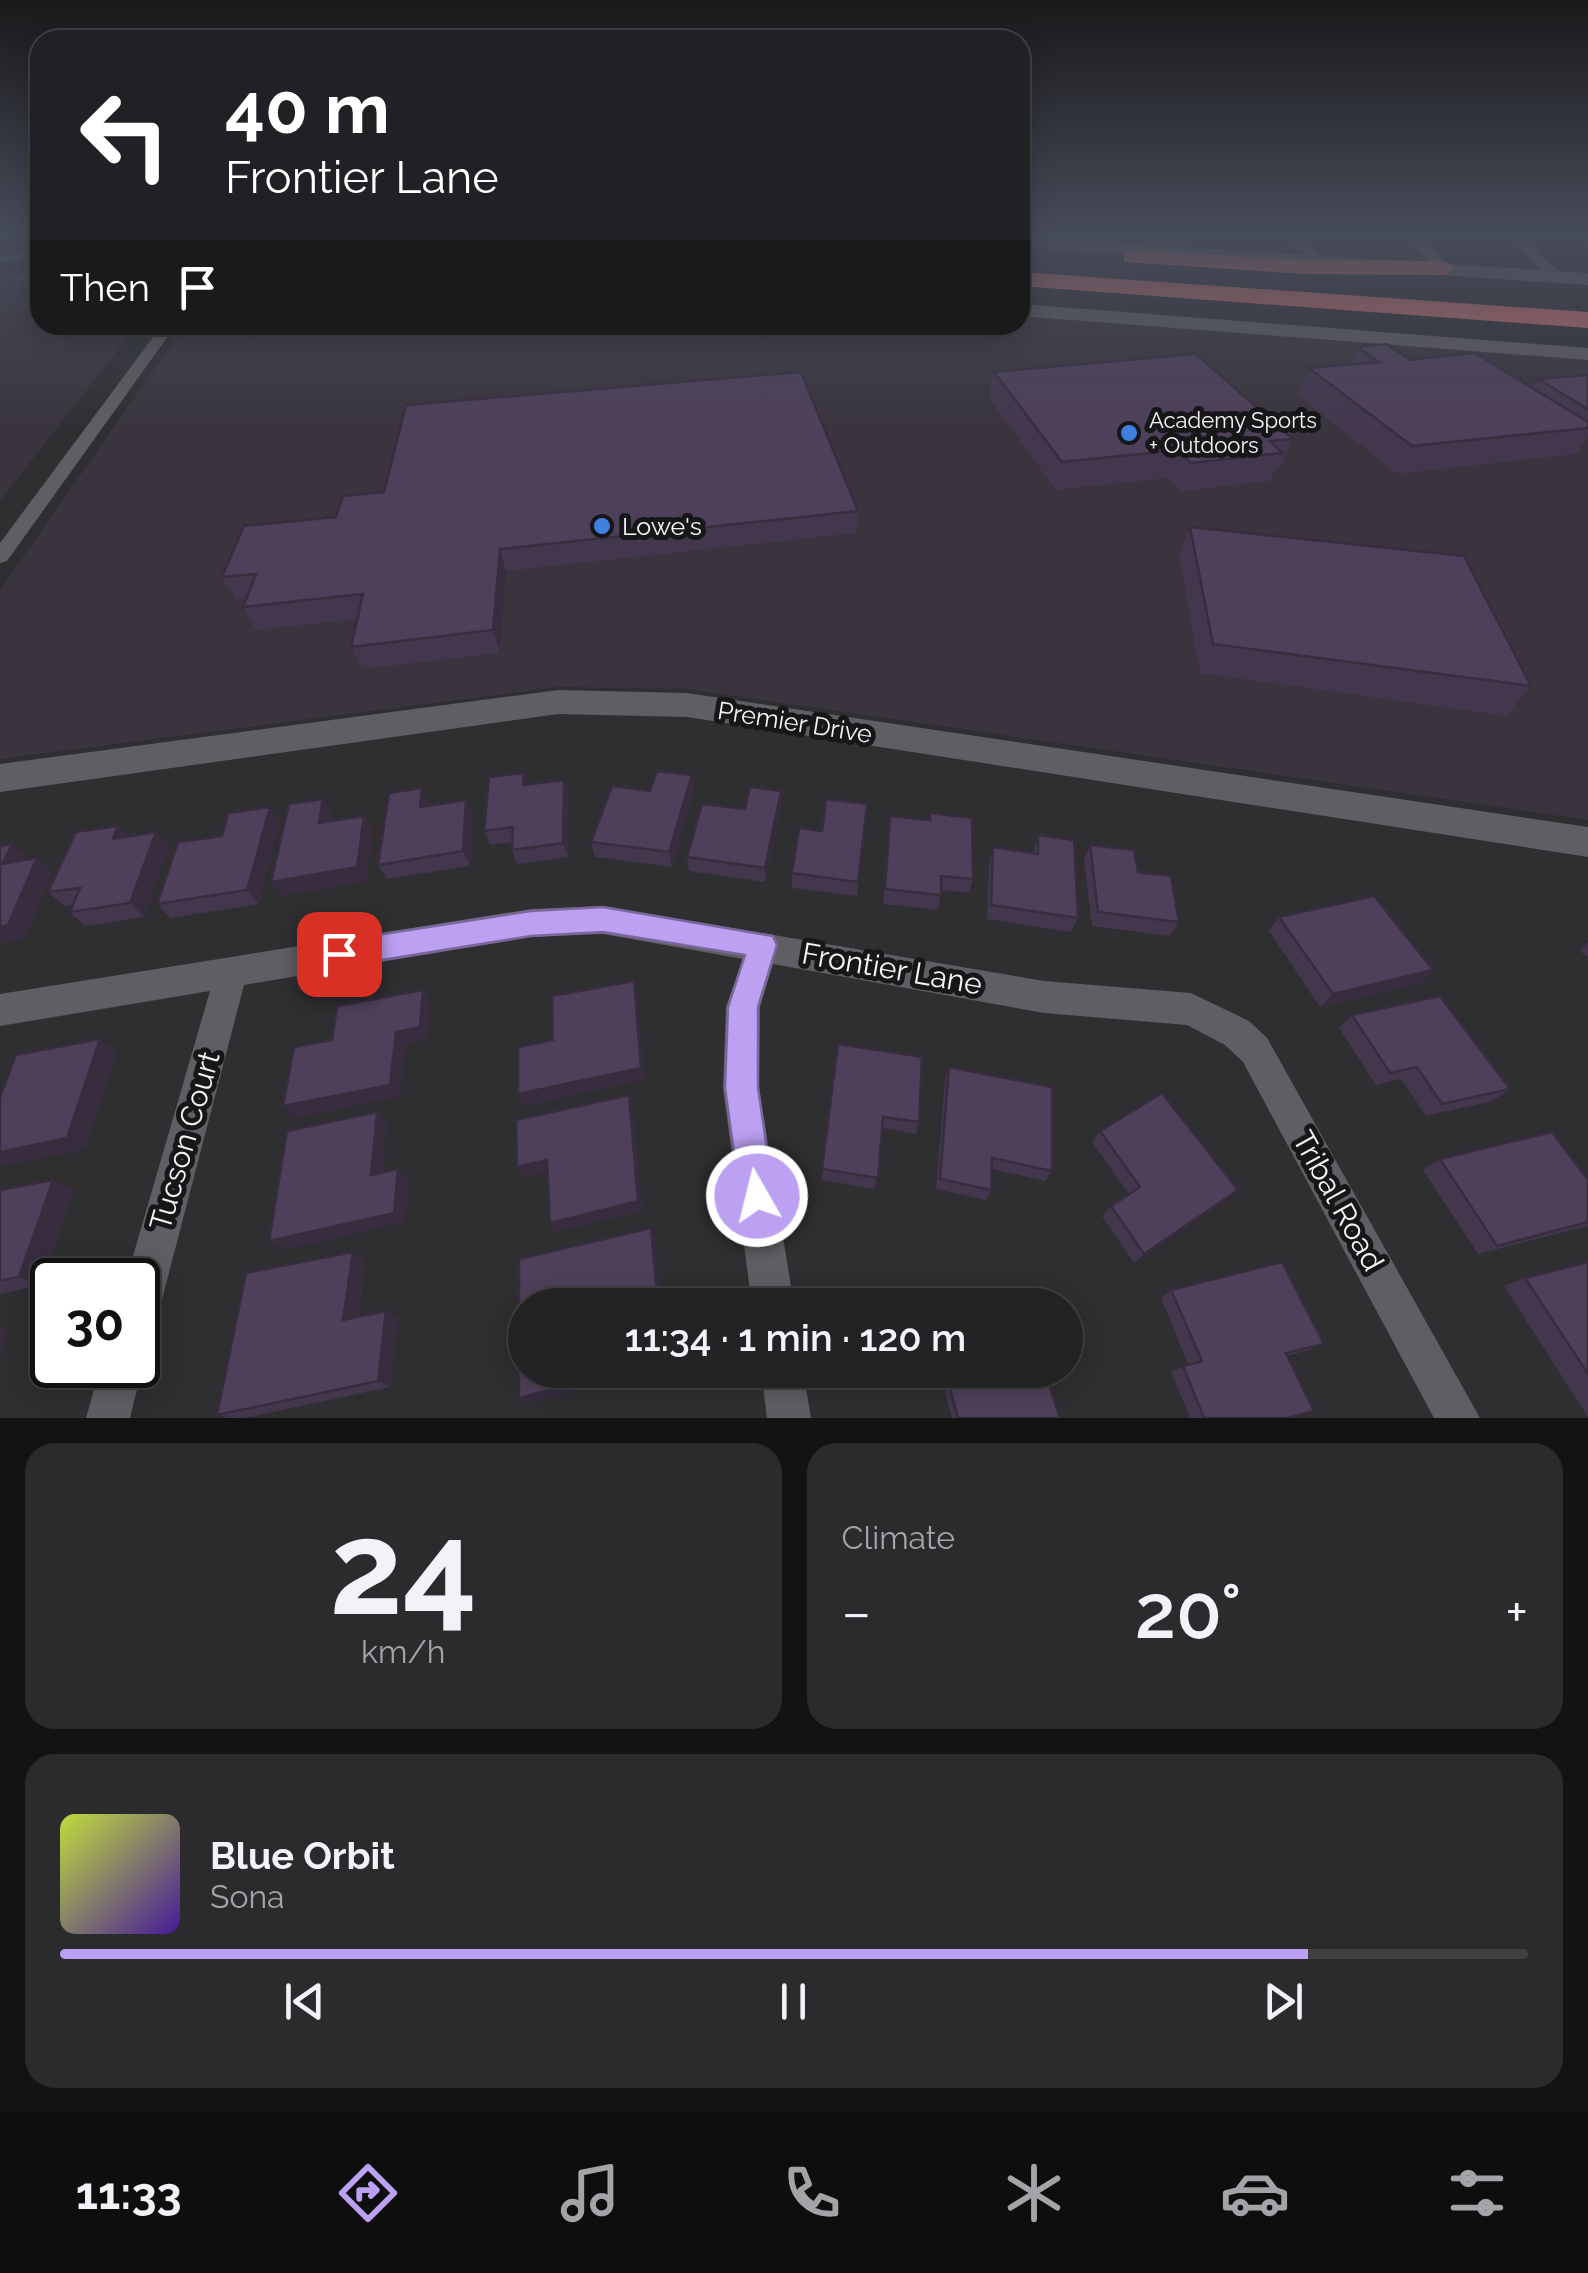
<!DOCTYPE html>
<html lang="en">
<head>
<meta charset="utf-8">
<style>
	body { margin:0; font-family:Raleway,sans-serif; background:#2b2a2d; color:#f1f3f6; height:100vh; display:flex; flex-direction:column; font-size:38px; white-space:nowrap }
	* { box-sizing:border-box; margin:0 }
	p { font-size:32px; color:#a3a4a7 }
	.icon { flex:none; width:55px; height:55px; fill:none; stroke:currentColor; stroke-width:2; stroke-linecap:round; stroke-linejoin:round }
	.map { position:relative; height:1418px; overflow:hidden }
	.panel { display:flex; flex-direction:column; gap:25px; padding:25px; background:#131314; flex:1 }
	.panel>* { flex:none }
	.banner { position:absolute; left:30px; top:30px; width:1000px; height:305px; border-radius:30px; box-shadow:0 5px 25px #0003,0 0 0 2px #403f42; background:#202124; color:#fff; overflow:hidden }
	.speed { position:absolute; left:30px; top:1258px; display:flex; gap:20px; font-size:50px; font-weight:700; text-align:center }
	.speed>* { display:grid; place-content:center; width:130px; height:130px; border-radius:50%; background:#232225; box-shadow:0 5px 25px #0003,0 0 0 2px #403f42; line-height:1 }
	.speed .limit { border:5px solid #111; border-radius:15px; background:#fff; color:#111 }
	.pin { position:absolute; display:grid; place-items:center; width:85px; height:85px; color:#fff; margin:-42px; border-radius:20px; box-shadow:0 5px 15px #0006 }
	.me { position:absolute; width:110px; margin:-55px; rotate:352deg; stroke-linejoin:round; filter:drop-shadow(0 0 8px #0008) }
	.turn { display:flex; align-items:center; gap:35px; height:210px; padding:0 30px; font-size:45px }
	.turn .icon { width:130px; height:130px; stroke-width:2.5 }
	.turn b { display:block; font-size:70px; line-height:85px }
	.then { display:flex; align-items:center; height:95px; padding:0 30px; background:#0003; gap:20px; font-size:38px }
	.big { font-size:75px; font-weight:600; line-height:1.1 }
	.panel .tile { flex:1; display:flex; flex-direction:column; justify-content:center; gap:15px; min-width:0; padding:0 35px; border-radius:30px; background:#2b2a2d }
	.panel .dial { align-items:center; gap:0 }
	.dial b { font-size:130px; line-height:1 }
	.song { display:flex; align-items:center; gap:30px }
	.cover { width:120px; height:120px; border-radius:15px; background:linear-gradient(135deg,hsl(70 70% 55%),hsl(260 70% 35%)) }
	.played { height:10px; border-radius:5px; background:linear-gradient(90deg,#bca0f2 85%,#403f42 85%) }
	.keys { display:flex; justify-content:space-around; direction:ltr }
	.heat { display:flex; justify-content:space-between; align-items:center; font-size:55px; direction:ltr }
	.panel .tiles { flex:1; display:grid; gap:25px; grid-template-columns:1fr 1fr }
	.tile:last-child { grid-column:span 2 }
	.trip { position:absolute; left:508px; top:1288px; width:575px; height:100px; border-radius:50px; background:#232225; box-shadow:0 5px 25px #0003,0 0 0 2px #403f42; font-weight:600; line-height:100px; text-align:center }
	.tab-bar { display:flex; height:160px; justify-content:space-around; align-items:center; background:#0e0e0f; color:#a3a4a7 }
	.tab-bar .icon { width:70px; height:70px }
	.tab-bar .current { color:#bca0f2 }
	.tab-bar b { font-size:45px; color:#f1f3f6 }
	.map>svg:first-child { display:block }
	.built { fill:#39343d }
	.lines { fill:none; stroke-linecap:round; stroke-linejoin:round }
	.stream { stroke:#4a5966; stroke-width:5 }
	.minor { fill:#605e62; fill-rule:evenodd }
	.tertiary { fill:#605e62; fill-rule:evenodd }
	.secondary { fill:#605e62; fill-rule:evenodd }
	.motorway { fill:#c96e6b; fill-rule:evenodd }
	.wall { fill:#43374d }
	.shaded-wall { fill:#372d3f }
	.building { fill:#4e405a; stroke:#372d3f; stroke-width:2.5 }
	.route { fill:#bca0f2; stroke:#7a689d; stroke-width:2.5 }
	.shop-dot { fill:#3f7fe0; stroke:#171618; stroke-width:4 }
	.labels { text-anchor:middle; stroke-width:10; stroke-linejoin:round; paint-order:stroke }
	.far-poi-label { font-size:22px; fill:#f5f4f6; stroke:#171618; text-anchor:start }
	.poi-label { font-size:25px; fill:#f5f4f6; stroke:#171618; text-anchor:start }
	.street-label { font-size:25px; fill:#f5f4f6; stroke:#171618 }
	.near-street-label { font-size:30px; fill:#f5f4f6; stroke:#171618 }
</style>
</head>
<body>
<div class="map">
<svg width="1588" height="1418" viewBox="0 0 1588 1418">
	<rect width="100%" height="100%" fill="#2f2e31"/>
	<g class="built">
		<polygon points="40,266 40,325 137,325 0,501 0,273"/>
		<polygon points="1020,316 1588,357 1588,820 686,689 558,687 0,759 0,590 185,325 1020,325"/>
	</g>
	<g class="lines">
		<polyline class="stream" points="0,259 40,253"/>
		<g class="minor">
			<polygon points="1170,235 1182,235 1191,255 1183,255"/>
			<polygon points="1288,235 1301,235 1321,256 1321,262 1311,262"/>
			<polygon points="1402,235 1416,235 1449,265 1449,271 1439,271"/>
			<polygon points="1507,235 1520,235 1560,273 1560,279 1550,279"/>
			<polygon points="162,325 176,325 7,561 0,563 0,543"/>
			<polygon points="603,906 1044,981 1191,993 1249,1021 1267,1038 1480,1418 1434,1418 1243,1062 1225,1045 1187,1025 1044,1013 773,964 760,1007 759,1088 794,1305 752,1305 723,1088 726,1007 743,959 603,934 531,937 244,985 159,1311 153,1326 138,1331 138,1280 126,1280 210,991 0,1026 0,994 531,909"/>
			<polygon points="138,1351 143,1365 130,1418 86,1418 101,1365 138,1365"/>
			<polygon points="761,1370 803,1370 811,1418 767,1418"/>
		</g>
		<polygon class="tertiary" points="558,690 687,693 1588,827 1588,857 687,717 558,714 0,792 0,764"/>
		<g class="secondary">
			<polygon points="1020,237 1588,273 1588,285 1020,247"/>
			<polygon points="1020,304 1588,348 1588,360 1020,316"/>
		</g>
		<g class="motorway">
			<polygon points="1132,250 1305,260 1444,261 1456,268 1444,275 1305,274 1124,262 1124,252"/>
			<polygon points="1020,272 1588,312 1588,328 1020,286"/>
		</g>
	</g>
	<g class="wall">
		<polygon points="40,270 40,288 12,290 8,283"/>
		<polygon points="1358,347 1532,389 1538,379 1580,375 1583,371 1588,371 1588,437 1576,454 1397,474 1298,395 1309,368 1350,365"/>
		<polygon points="994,372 1293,439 1281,467 1276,468 1270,481 1181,491 1169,478 1056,490 989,398"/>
		<polygon points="858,511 857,533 506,571 500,653 362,669 351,647 357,619 256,630 243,607 246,598 235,600 222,577"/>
		<polygon points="1190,527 1531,686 1506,716 1200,673 1179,556"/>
		<polygon points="692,775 694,790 672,867 595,857 591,842 650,791"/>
		<polygon points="564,780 569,795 568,857 517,864 512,850 512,842 490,845 484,831 528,785"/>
		<polygon points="781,791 781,806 765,882 689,871 687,857 745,809"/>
		<polygon points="430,803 429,806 473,815 470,866 387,879 378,865"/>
		<polygon points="867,804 857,896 792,888 792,873 822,831"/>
		<polygon points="270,807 280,822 259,904 171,918 157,904 222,836"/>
		<polygon points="930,813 973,879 969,893 941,890 938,910 883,904 890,816 929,820"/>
		<polygon points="156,832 169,847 144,917 85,926 70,912 73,905 64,906 48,892 128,836"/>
		<polygon points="1038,835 1078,918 1071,932 987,919 989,862 993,847 1033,853"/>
		<polygon points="1090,845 1138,872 1179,922 1170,936 1092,926 1084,860"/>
		<polygon points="1279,917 1433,970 1419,983 1320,1007 1269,931"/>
		<polygon points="1588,942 1588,957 1580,951"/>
		<polygon points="1352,1015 1510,1089 1492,1101 1426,1116 1401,1079 1376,1085 1339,1028"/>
		<polygon points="838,1044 919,1122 916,1134 882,1128 875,1189 822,1180"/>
		<polygon points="949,1067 1052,1171 1045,1181 992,1169 991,1190 986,1200 936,1189 945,1079"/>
		<polygon points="1100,1131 1238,1190 1226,1200 1134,1263 1102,1216 1111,1206 1129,1194 1092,1142"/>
		<polygon points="1440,1159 1588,1180 1588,1226 1478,1254 1423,1170"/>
		<polygon points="0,1190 73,1190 41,1285 0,1294"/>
		<polygon points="365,1261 358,1317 386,1311 398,1319 390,1387 244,1418 227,1418 217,1415"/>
		<polygon points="1588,1262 1588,1417 1504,1286 1525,1278"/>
		<polygon points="1171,1290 1324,1344 1308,1350 1287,1356 1289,1418 1190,1418 1171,1372 1188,1364 1161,1298"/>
		<polygon points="939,1370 1044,1370 1060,1418 952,1418"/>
	</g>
	<g class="shaded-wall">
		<polygon points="500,549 506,571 500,653 493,630"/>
		<polygon points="692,775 694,790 672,867 669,852"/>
		<polygon points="564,780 569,795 568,857 563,843"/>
		<polygon points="422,788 430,803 428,822 420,807"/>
		<polygon points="781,791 781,806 765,882 765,868"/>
		<polygon points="323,799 332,814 328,837 319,823"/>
		<polygon points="466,800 473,815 470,866 463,851"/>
		<polygon points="270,807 280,822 259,904 247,890"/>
		<polygon points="364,816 373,830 366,882 282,896 271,882"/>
		<polygon points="118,826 132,840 113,839"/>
		<polygon points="156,832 169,847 144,917 130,903"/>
		<polygon points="12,844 28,858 19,879 2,864"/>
		<polygon points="37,858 52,873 25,939 0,944 0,927"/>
		<polygon points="1433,970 1419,983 1320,1007 1333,994"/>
		<polygon points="634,981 637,994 645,1080 525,1106 518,1094"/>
		<polygon points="423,990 431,1003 428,1040 406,1044 400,1097 296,1118 283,1106 396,1032"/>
		<polygon points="100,1039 117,1052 85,1149 0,1167 0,1152"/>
		<polygon points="629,1095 633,1107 643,1211 556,1232 550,1223"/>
		<polygon points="377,1112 387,1123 382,1186 371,1175"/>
		<polygon points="547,1160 554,1171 524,1177 517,1167"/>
		<polygon points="398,1169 409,1180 405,1222 284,1250 269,1241"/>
		<polygon points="53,1180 73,1190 41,1285 19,1277"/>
		<polygon points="1238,1190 1226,1200 1134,1263 1144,1254"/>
		<polygon points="651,1228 655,1237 661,1305 658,1305"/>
		<polygon points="353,1252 365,1261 356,1327 343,1320"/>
		<polygon points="386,1311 398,1319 390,1387 378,1381"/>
		<polygon points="0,1327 8,1330 0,1356"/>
		<polygon points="621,1370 625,1370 626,1378 527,1403 519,1398"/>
	</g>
	<g class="building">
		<polygon points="40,270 40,281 8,283 21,272"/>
		<polygon points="1387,344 1410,360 1475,353 1588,422 1588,428 1412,446 1309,368 1379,362 1358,347"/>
		<polygon points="1196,354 1293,439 1270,441 1282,453 1191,463 1179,450 1062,462 994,372"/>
		<polygon points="801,372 858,511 500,549 493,630 351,647 363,594 243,607 256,574 222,577 244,526 336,517 343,496 384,492 406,405"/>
		<polygon points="1588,375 1588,409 1538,379"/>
		<polygon points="1190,527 1464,556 1531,686 1213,644"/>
		<polygon points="657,771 692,775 669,852 591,842 612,786 650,791"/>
		<polygon points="524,773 523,785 564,780 563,843 512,850 513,827 484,831 489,777"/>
		<polygon points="750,787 781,791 765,868 687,857 702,804 745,809"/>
		<polygon points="422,788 420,807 466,800 463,851 378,865 389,793"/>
		<polygon points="323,799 319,823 364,816 357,867 271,882 289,804"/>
		<polygon points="826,799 867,804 858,882 792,873 799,828 822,831"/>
		<polygon points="270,807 247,890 157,904 178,842 222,836 228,813"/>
		<polygon points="930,813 972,818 973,879 941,876 941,895 885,889 890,816 930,820"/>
		<polygon points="118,826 113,839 156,832 130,903 70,912 80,888 48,892 76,832"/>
		<polygon points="1038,835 1074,840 1078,918 991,905 993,847 1038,854"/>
		<polygon points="12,844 2,864 37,858 8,925 0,927 0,846"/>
		<polygon points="1090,845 1134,850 1138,872 1171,876 1179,922 1098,912"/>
		<polygon points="1374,896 1433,970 1333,994 1279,917"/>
		<polygon points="634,981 641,1068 518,1094 518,1047 553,1040 552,996"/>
		<polygon points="423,990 420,1027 396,1032 390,1085 283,1106 294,1047 332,1040 337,1006"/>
		<polygon points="1440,996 1510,1089 1442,1104 1417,1067 1390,1073 1352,1015"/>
		<polygon points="100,1039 67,1138 0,1152 0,1097 16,1055"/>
		<polygon points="838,1044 922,1057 919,1122 883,1117 878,1178 822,1169"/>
		<polygon points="949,1067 1052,1087 1052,1171 992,1158 991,1190 940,1179"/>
		<polygon points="1162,1093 1238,1190 1144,1254 1111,1206 1140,1187 1100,1131"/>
		<polygon points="629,1095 638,1201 550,1223 547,1160 517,1167 516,1120"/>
		<polygon points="377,1112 371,1175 398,1169 394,1213 269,1241 287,1131"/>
		<polygon points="1552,1132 1588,1180 1588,1222 1497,1246 1440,1159"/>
		<polygon points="53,1180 19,1277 0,1281 0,1190"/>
		<polygon points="651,1228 658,1305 525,1305 525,1370 621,1370 621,1372 519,1398 519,1259"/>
		<polygon points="353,1252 343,1320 386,1311 378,1381 217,1415 246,1273"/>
		<polygon points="1282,1262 1324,1344 1286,1353 1314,1411 1288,1418 1204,1418 1183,1366 1202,1361 1171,1290"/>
		<polygon points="1588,1262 1588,1374 1525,1278"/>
		<polygon points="945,1370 1044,1370 1060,1418 958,1418"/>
	</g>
	<linearGradient id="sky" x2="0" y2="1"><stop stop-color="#1a191b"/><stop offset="0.54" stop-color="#474c5a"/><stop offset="1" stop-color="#474c5a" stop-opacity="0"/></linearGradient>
	<rect width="1588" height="434" fill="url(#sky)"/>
	<polygon class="route" points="603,907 773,936 777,945 758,1007 758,1088 774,1196 769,1208 757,1213 745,1208 740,1196 725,1088 728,1007 745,955 603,932 531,936 339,967 329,963 325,954 329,945 339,941 531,911"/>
	<g class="shop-dot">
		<circle cx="1129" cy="433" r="10"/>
		<circle cx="602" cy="526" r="10"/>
	</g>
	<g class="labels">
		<g class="far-poi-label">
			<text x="1149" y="428">Academy Sports<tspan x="1149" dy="25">+ Outdoors</tspan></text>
		</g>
		<g class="poi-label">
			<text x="622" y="535">Lowe's</text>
		</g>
		<g class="street-label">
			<text transform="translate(795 722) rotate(9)" y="9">Premier Drive</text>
		</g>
		<g class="near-street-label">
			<text transform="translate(892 969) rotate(10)" y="10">Frontier Lane</text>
			<text transform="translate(185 1141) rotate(-74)" y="10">Tucson Court</text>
			<text transform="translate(1338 1201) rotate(61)" y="10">Tribal Road</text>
		</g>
	</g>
</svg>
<div class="speed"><div class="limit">30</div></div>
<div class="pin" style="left:339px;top:954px;background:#d93025"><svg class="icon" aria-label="arrive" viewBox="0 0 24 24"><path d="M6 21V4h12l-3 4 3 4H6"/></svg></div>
<svg class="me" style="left:757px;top:1196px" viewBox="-20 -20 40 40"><circle r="17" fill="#bca0f2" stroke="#fff" stroke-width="3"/><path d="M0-11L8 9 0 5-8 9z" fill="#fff"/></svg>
<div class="trip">11:34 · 1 min · 120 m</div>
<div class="banner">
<div class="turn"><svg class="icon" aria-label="left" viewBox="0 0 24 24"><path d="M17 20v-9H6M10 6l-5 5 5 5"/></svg><div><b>40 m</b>Frontier Lane</div></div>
<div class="then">Then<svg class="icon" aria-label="arrive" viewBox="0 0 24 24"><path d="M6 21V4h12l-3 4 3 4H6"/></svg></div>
</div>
</div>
<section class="panel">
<div class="tiles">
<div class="tile dial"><b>24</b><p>km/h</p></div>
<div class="tile"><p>Climate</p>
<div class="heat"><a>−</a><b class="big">20°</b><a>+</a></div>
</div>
<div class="tile">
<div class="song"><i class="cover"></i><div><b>Blue Orbit</b><p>Sona</p></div></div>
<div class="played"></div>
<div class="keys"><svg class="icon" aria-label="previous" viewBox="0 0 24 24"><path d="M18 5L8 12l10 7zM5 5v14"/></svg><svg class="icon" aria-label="pause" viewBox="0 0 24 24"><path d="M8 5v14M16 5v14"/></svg><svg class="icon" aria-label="next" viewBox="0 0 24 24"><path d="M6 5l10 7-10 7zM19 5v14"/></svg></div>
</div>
</div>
</section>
<nav class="tab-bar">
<b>11:33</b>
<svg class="icon current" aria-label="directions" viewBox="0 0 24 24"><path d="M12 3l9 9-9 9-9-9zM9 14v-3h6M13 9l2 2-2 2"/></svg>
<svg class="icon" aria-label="music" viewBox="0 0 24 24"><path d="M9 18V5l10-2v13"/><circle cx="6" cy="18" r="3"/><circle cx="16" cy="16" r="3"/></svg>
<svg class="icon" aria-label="phone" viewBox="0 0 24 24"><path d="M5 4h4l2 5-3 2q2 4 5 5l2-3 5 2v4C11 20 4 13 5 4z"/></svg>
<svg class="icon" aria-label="climate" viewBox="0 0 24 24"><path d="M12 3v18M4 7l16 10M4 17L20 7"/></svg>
<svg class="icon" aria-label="car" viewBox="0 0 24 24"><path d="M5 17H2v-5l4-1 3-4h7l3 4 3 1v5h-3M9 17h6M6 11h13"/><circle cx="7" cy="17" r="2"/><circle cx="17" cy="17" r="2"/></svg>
<svg class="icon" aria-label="filters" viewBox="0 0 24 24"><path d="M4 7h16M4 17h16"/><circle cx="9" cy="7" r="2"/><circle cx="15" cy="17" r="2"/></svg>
</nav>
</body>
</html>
